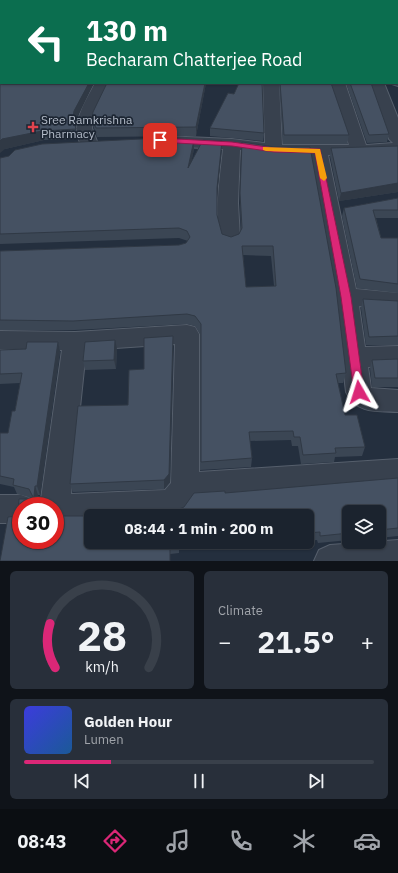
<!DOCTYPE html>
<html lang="en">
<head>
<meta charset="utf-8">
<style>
	body { margin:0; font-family:"IBM Plex Sans",sans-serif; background:#282f3a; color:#f1f3f6; height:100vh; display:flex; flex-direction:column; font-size:15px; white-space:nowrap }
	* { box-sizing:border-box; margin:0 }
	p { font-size:13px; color:#a0a4aa }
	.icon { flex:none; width:22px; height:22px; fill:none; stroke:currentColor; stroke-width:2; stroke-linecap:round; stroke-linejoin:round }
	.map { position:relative; height:561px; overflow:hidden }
	.details { display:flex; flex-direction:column; gap:10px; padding:10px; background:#0f1319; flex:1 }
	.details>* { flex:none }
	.banner { position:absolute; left:0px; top:0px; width:398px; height:84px; box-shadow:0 1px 3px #0004,0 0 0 1px #39404a; background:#0b6e4f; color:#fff; overflow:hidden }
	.buttons { position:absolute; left:342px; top:505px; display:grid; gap:8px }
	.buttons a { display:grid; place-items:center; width:44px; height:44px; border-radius:6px; background:#1b232e; box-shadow:0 1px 3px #0004,0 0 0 1px #39404a; font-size:20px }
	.speed { position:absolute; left:12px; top:497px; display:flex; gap:8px; font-size:20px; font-weight:700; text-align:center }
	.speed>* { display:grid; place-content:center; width:52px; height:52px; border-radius:50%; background:#1b232e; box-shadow:0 1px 3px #0004,0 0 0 1px #39404a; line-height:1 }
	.speed .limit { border:6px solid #d22; background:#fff; color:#111 }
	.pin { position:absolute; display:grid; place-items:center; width:34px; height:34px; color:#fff; margin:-17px; border-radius:8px; box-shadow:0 2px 6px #0006 }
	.me { position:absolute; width:44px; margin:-22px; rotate:354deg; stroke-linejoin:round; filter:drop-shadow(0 0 3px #0008) }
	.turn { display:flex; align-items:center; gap:14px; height:84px; padding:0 20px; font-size:18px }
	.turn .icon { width:52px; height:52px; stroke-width:2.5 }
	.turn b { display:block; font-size:28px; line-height:34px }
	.big { font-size:30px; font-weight:700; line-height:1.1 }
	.details .card { flex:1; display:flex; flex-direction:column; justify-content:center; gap:6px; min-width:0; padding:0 14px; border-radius:6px; background:#282f3a }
	.details .dial { align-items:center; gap:0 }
	.dial svg { height:104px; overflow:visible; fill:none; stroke:#39404a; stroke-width:7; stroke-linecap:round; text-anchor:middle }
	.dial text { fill:#f1f3f6; stroke:none }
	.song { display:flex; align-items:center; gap:12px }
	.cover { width:48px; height:48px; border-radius:6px; background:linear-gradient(135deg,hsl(240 70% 55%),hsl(210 70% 35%)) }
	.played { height:4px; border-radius:2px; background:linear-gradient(90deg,#db2777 25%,#39404a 25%) }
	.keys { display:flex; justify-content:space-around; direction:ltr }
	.heat { display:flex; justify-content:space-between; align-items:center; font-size:22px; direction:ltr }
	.details .tiles { flex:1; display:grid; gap:10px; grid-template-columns:1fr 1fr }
	.card:last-child { grid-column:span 2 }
	.trip { position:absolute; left:84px; top:509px; width:230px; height:40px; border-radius:6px; background:#1b232e; box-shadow:0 1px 3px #0004,0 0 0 1px #39404a; font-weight:700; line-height:40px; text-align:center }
	.tab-bar { display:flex; height:64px; justify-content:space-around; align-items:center; background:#0b0e12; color:#a0a4aa }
	.tab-bar .icon { width:28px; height:28px }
	.tab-bar .active { color:#db2777 }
	.tab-bar b { font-size:18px; color:#f1f3f6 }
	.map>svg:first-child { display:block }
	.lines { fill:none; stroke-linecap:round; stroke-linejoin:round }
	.minor-casing { stroke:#565f6c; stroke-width:2 }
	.minor { fill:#38414e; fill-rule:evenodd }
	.wall { fill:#3b4654; fill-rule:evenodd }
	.shaded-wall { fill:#303945 }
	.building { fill:#455162; stroke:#303945; fill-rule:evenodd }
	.route { fill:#db2777; stroke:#8e194d }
	.slow { fill:#f59e0b }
	.health-dot { fill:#e0444e; stroke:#1d2633; stroke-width:1.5 }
	.labels { text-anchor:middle; stroke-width:3.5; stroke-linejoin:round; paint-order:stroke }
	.far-poi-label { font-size:12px; fill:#b4bcc9; stroke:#1d2633; text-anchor:start }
</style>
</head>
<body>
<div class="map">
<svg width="398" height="561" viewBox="0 0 398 561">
	<rect width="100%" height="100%" fill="#242f3e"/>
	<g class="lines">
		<g class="minor-casing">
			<g id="minor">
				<rect x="397" y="26" width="1" height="8"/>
				<rect x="397" y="53" width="1" height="12"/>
				<polygon points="397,76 398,86 392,84 391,83 397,83"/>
				<path d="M95 83H111L93 121 92 128 98 144 95 148 89 149 83 148C68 126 85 103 95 83Z"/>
				<path d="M263 83H279L282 145H349L329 83H345L366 145 393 143 389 139 368 83H384L398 118V153L328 155 356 289 398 293V309L359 306 365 347 398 346V366L368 367 371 388 398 390V412C376 411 357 414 346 392L335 297 310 155H274L240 150 238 203 240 238 237 243 230 245 223 243C212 226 221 170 223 149L163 146 157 145 154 141 157 137 163 136 232 139 265 143Z"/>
				<path d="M187 325 195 327 199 334V472L398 459V485L193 500 183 514 179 516H91V522L55 523V506H40L62 350 0 349V331L75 332ZM175 344 171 483 165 490 71 494 86 350Z"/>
				<polygon points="0,495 21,495 32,499 35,506 21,506 21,523 0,523"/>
				<polygon points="398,540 398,561 314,561 319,550 330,545"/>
			</g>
		</g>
		<use href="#minor" class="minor"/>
	</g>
	<g class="wall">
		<polygon points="0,0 258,0 258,1 1,1 76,120 75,126 77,139 44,140 5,149"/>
		<polygon points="275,0 398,0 398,25 397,25 397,1 275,1"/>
		<polygon points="206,83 196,136 97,137 94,128 92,119"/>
		<polygon points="279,83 331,83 349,135 347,144 283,144"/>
		<polygon points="346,83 371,83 389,134 387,142 367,143"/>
		<polygon points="234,94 264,133 263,141 210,136 210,128"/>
		<path d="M194 140V149L191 163 221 150 217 195V215L222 234 231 237 239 234 241 230 240 203 242 142 346 373 343 383H338L345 415 365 447 362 456 335 457 334 462 301 464 298 446H292L291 440 250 441 252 458 251 467 200 470V334L195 326 187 324 75 330H0V251L179 245 186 243 188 241 179 238 0 244V158ZM243 255 271 256 274 286 246 287Z"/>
		<polygon points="398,146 398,192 339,201 330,156 331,148"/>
		<polygon points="398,198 398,218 376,218 381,238 398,238 398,293 357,288 342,216 344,208"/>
		<polygon points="363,299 398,301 398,345 366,345 361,308"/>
		<polygon points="58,342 60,351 40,495 38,495 21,540 89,516 179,509 225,493 398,478 398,536 379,538 379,512 349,512 349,540 318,543 317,540 307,541 307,516 91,542 294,542 234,548 179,549 179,553 170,554 170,561 0,561 18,516 33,498 17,494 14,487 0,484 0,433 8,433 15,411 20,383 0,384 0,350 26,349"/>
		<polygon points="173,346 170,482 164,489 73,492 70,484 128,405 144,369"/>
		<polygon points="117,349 116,369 85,370 83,361"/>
		<polygon points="398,359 398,387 372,387 370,368 372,360"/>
	</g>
	<g class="shaded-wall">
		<polygon points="89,83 94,83 76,120 75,128 73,119 74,111"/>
		<polygon points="205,83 206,83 196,136 196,127"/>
		<polygon points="42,131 44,140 5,149 0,153 0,141 2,139"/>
		<polygon points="194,140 194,149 188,178 188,168"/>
		<polygon points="222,141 221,150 217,197 217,188"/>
		<polygon points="398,183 398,192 339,201 341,193"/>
		<polygon points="173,336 173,346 170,482 164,489 164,480"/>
		<polygon points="115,340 117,349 116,369 114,360"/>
		<polygon points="58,342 60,351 40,495 37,486"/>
		<polygon points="35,486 38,495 37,506 33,506"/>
	</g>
	<g class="building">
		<polygon points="0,0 256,0 256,1 1,1 1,83 89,83 74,111 73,119 76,129 42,131 2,139 0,141"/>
		<polygon points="276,0 398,0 398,17 397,17 397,1 276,1"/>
		<polygon points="107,83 205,83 196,127 96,128 92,119 93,112"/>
		<polygon points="239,83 262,83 264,133 210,128 228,93 234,94"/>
		<polygon points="280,83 331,83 349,135 284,135"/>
		<polygon points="350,83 371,83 389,134 369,135"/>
		<path d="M160 138 194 140 188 168 203 140 222 141 217 188V215L222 234 231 237 239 234 242 228 240 193 242 142 275 147H310L336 288 346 373 336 374 345 415H357L365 447 335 448 336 453 303 455 300 437H294L293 431 249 432 252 458 201 462V324L195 316 187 314 73 321 0 320V251L179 245 186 243 190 237 187 231 179 228 0 234V158L9 156 15 150 42 144ZM242 246H273L276 286 246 287Z"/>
		<polygon points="398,146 398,183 341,193 331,148"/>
		<polygon points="398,198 398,210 373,210 381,238 398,238 398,284 360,279 344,208"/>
		<polygon points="363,299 398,301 398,336 369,337"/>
		<polygon points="173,336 169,474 164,480 70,484 78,406 128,405 129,370 144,369 144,338"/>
		<polygon points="115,340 114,360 83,361 85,342"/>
		<polygon points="27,342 58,342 37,486 35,486 33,506 21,506 21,540 55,540 55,516 89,516 90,509 179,509 184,507 194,493 225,491 225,493 398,478 398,528 379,530 379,512 349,512 349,533 320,536 320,532 307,533 307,516 91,516 91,542 179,542 179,546 170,546 170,561 0,561 8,517 18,516 19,499 31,499 33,497 29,489 13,485 14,479 0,476 0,433 8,433 12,411 15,411 22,373 0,374 0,350 26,349"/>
		<polygon points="398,359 398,378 375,378 372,360"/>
	</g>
	<polygon class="route" points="160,138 232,142 274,148 320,149 351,297 364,392 363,395 355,395 354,392 341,297 315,153 274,152 232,146 157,142 156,140"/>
	<polygon class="slow" points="263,147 320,149 327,178 324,181 320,178 315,153 266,151 263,150"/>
	<path class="health-dot" d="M31 121h4v4h4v4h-4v4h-4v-4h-4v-4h4z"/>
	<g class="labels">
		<g class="far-poi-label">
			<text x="41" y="124">Sree Ramkrishna<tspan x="41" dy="14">Pharmacy</tspan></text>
		</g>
	</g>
</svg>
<div class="buttons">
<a><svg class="icon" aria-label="layers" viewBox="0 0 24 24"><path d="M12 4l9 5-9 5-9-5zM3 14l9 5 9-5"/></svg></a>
</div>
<div class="speed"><div class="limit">30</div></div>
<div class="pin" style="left:160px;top:140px;background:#d93025"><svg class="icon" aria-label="arrive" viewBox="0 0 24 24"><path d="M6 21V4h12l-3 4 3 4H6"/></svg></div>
<svg class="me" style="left:359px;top:392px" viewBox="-20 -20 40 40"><path d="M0-17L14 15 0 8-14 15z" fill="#db2777" stroke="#fff" stroke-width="4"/></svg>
<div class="trip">08:44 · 1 min · 200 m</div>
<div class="banner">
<div class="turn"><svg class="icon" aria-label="left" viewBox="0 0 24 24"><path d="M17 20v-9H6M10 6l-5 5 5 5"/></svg><div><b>130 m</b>Becharam Chatterjee Road</div></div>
</div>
</div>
<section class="details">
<div class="tiles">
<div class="card dial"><svg viewBox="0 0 100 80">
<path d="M14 69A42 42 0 1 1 86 69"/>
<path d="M14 69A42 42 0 0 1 10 35" stroke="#db2777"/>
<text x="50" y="56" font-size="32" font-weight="700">28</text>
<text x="50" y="72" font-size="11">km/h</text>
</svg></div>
<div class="card"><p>Climate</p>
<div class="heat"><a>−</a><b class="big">21.5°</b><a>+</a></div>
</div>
<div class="card">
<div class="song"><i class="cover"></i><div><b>Golden Hour</b><p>Lumen</p></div></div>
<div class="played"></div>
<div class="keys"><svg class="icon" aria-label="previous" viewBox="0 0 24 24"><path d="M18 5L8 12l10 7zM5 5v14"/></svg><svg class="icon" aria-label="pause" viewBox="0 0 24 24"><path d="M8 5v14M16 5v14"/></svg><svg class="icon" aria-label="next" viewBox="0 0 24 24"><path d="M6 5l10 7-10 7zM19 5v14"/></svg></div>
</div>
</div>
</section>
<nav class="tab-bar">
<b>08:43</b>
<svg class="icon active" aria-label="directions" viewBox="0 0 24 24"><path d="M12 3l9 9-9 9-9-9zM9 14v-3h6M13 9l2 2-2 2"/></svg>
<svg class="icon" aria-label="music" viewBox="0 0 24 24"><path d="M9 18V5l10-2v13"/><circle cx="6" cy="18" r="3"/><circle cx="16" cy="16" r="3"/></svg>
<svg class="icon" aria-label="phone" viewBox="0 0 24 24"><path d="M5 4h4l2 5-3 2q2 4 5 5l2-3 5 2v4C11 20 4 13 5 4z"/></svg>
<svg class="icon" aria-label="climate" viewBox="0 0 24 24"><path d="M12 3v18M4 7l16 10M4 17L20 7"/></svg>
<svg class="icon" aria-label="car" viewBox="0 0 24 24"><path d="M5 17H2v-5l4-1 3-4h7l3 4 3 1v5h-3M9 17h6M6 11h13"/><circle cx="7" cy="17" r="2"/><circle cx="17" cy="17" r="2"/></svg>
</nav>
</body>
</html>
